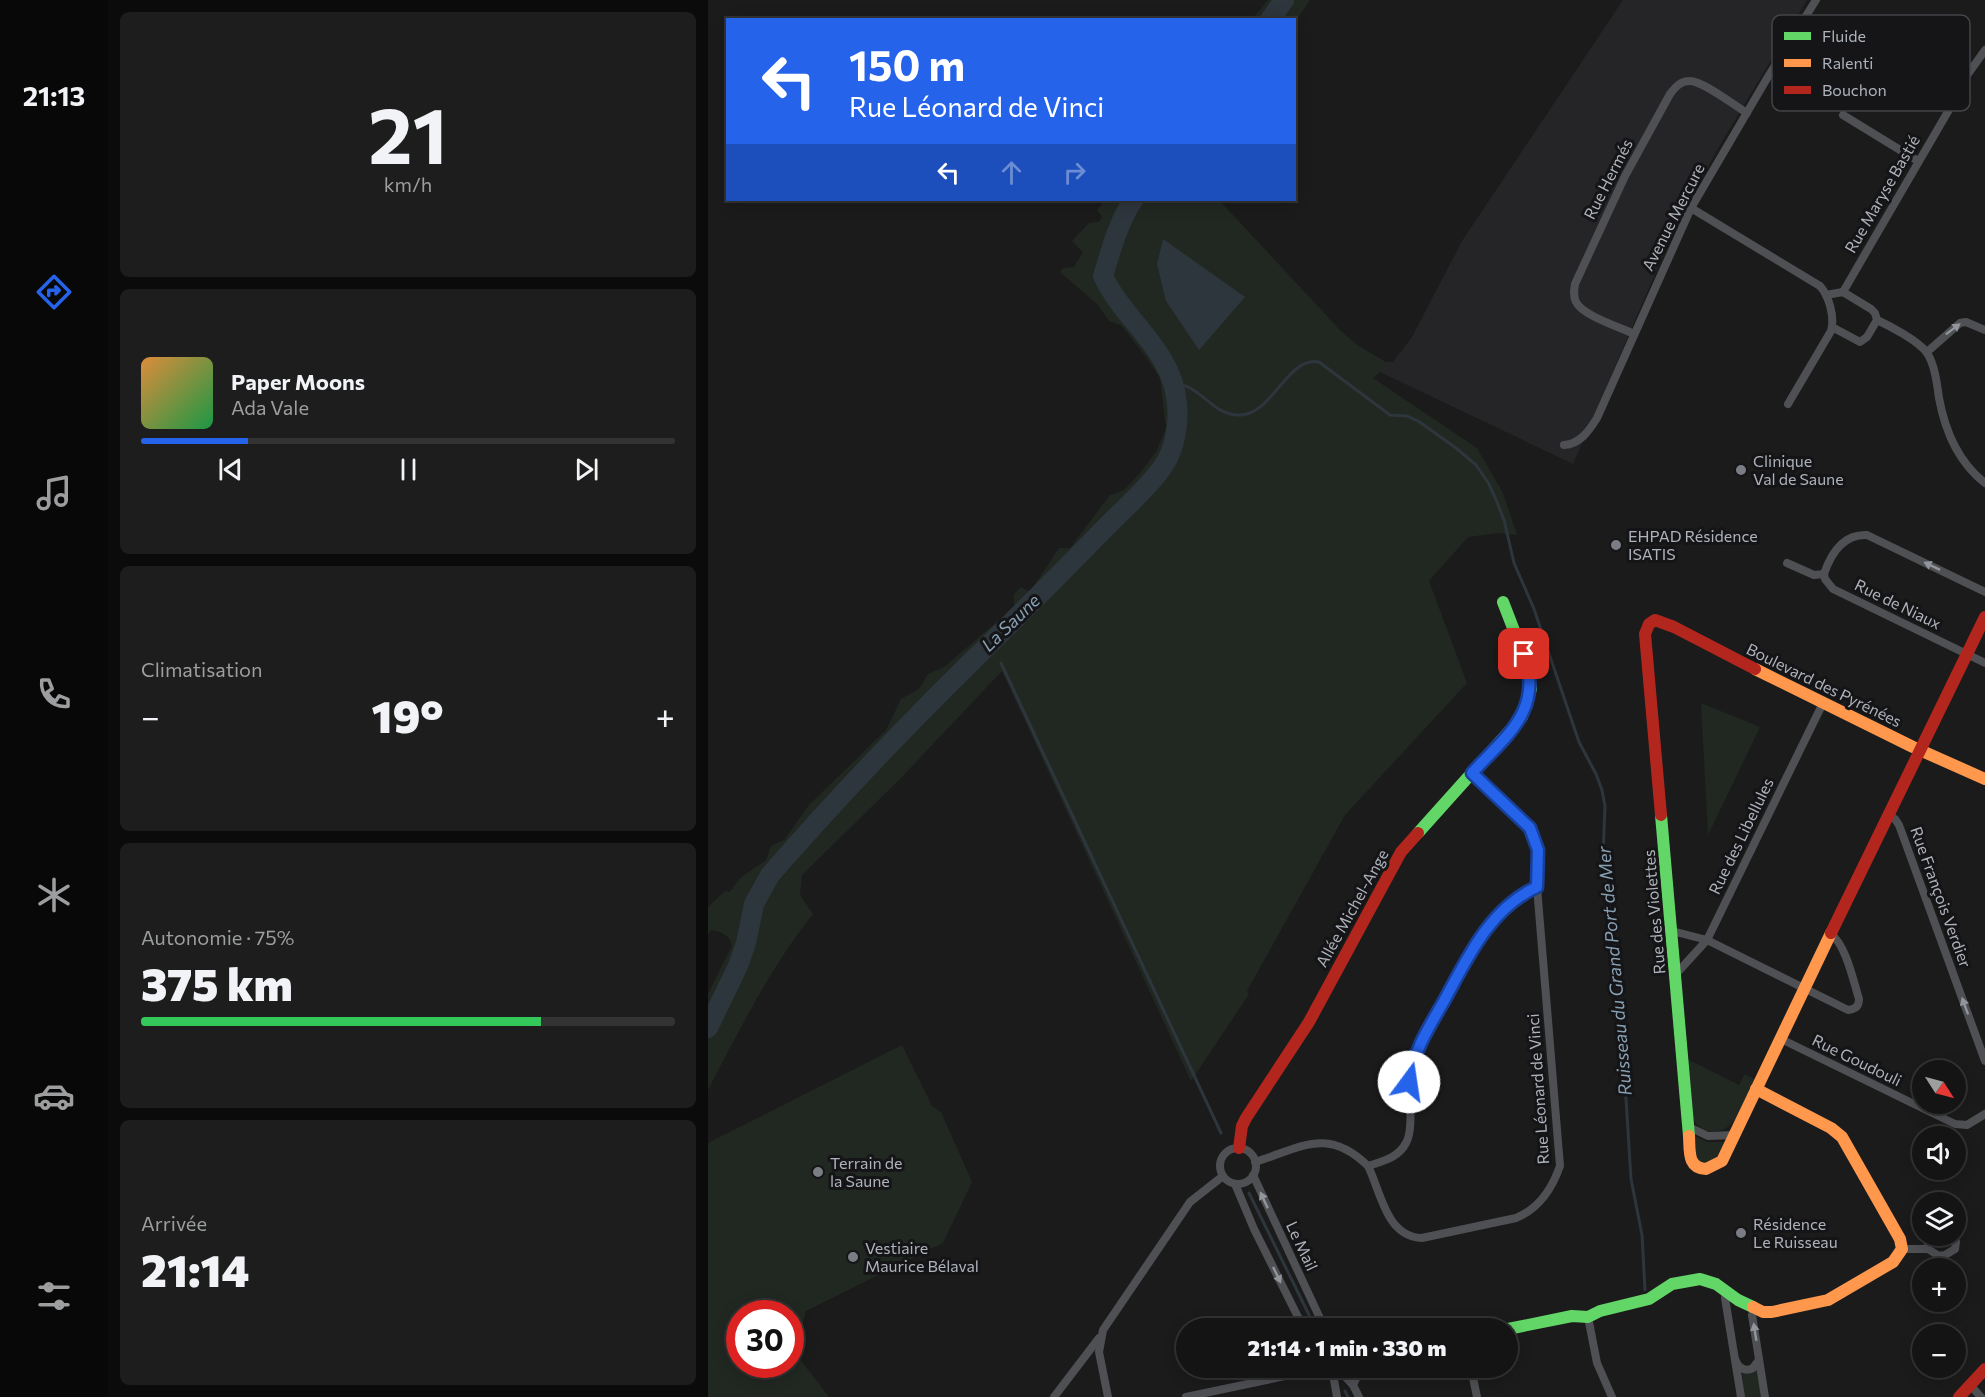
<!DOCTYPE html>
<html lang="fr">
<head>
<meta charset="utf-8">
<style>
	body { margin:0; font-family:Commissioner,sans-serif; background:#1d1d1d; color:#f1f3f6; height:100vh; display:flex; flex-direction:column; font-size:22px; white-space:nowrap }
	* { box-sizing:border-box; margin:0 }
	p { font-size:20px; color:#9d9ea0 }
	.icon { flex:none; width:33px; height:33px; fill:none; stroke:currentColor; stroke-width:2; stroke-linecap:round; stroke-linejoin:round }
	.map { position:relative; flex:1; overflow:hidden }
	.details { display:flex; flex-direction:column; gap:12px; padding:12px; background:#0b0b0b; width:600px }
	.details>* { flex:none }
	.top-card { position:absolute; left:18px; top:18px; width:570px; height:183px; border-radius:0px; box-shadow:0 3px 15px #0003,0 0 0 2px #333334; background:#2563eb; color:#fff; overflow:hidden }
	.needle { width:39px; rotate:126deg }
	.tools { position:absolute; left:1204px; top:1060px; display:grid; gap:12px }
	.tools a { display:grid; place-items:center; width:54px; height:54px; border-radius:50%; background:#141414; box-shadow:0 3px 15px #0003,0 0 0 2px #333334; font-size:30px }
	.speed { position:absolute; left:18px; top:1300px; display:flex; gap:12px; font-size:30px; font-weight:700; text-align:center }
	.speed>* { display:grid; place-content:center; width:78px; height:78px; border-radius:50%; background:#141414; box-shadow:0 3px 15px #0003,0 0 0 2px #333334; line-height:1 }
	.speed .limit { border:9px solid #d22; background:#fff; color:#111 }
	.pin { position:absolute; display:grid; place-items:center; width:51px; height:51px; color:#fff; margin:-26px; border-radius:12px; box-shadow:0 3px 9px #0006 }
	.me { position:absolute; width:66px; margin:-33px; rotate:14deg; stroke-linejoin:round; filter:drop-shadow(0 0 4px #0008) }
	.turn { display:flex; align-items:center; gap:21px; height:126px; padding:0 24px; font-size:27px }
	.turn .icon { width:78px; height:78px; stroke-width:2.5 }
	.turn b { display:block; font-size:42px; line-height:51px }
	.lanes { display:flex; align-items:center; height:57px; padding:0 24px; background:#0003; justify-content:center; gap:30px; direction:ltr }
	.lanes .off { opacity:.35 }
	.big { font-size:45px; font-weight:800; line-height:1.1 }
	.details .widget { flex:1; display:flex; flex-direction:column; justify-content:center; gap:9px; min-width:0; padding:0 21px; border-radius:9px; background:#1d1d1d }
	.details .dial { align-items:center; gap:0 }
	.dial b { font-size:78px; line-height:1 }
	.song { display:flex; align-items:center; gap:18px }
	.cover { width:72px; height:72px; border-radius:9px; background:linear-gradient(135deg,hsl(30 70% 55%),hsl(140 70% 35%)) }
	.played { height:6px; border-radius:3px; background:linear-gradient(90deg,#2563eb 20%,#333334 20%) }
	.keys { display:flex; justify-content:space-around; direction:ltr }
	.heat { display:flex; justify-content:space-between; align-items:center; font-size:33px; direction:ltr }
	.charge { height:9px; border-radius:4px; background:linear-gradient(90deg,#34c759 75%,#333334 0) }
	.trip { position:absolute; left:468px; top:1318px; width:342px; height:60px; border-radius:30px; background:#141414; box-shadow:0 3px 15px #0003,0 0 0 2px #333334; font-weight:800; line-height:60px; text-align:center }
	main { display:flex; flex:1; min-height:0 }
	.menu { display:flex; flex-direction:column; width:108px; justify-content:space-around; align-items:center; background:#080808; color:#9d9ea0 }
	.menu .icon { width:42px; height:42px }
	.menu .active { color:#2563eb }
	.menu b { font-size:27px; color:#f1f3f6 }
	.map>svg:first-child { display:block }
	.built { fill:#252527 }
	.green { fill:#212822; fill-rule:evenodd }
	.water { fill:#2e363d }
	.lines { fill:none; stroke-linecap:round; stroke-linejoin:round }
	.stream { stroke:#2e363d; stroke-width:3 }
	.river { stroke:#2e363d; stroke-width:20 }
	.street { stroke:#4f5054; stroke-width:8 }
	.fast { stroke:#63d668; stroke-width:12 }
	.slow { stroke:#ff974d; stroke-width:12 }
	.jam { stroke:#b3261e; stroke-width:12 }
	.oneway { fill:#91959c }
	.route-casing { stroke:#184099; stroke-width:15 }
	.route { stroke:#2563eb; stroke-width:10 }
	.poi-dot { fill:#7a7d83; stroke:#151517; stroke-width:2 }
	.labels { text-anchor:middle; stroke-width:6; stroke-linejoin:round; paint-order:stroke }
	.street-label { font-size:16px; fill:#adb2bb; stroke:#151517 }
	.poi-label { font-size:16px; fill:#adb2bb; stroke:#151517; text-anchor:start }
	.water-label { font-size:18px; font-style:italic; fill:#87a0b3; stroke:#151517 }
	.key { fill:#151517; stroke:#434448; stroke-width:1.5 }
	.key-label { font-size:16px; fill:#adb2bb }
</style>
</head>
<body>
<main>
<nav class="menu">
<b>21:13</b>
<svg class="icon active" aria-label="directions" viewBox="0 0 24 24"><path d="M12 3l9 9-9 9-9-9zM9 14v-3h6M13 9l2 2-2 2"/></svg>
<svg class="icon" aria-label="music" viewBox="0 0 24 24"><path d="M9 18V5l10-2v13"/><circle cx="6" cy="18" r="3"/><circle cx="16" cy="16" r="3"/></svg>
<svg class="icon" aria-label="phone" viewBox="0 0 24 24"><path d="M5 4h4l2 5-3 2q2 4 5 5l2-3 5 2v4C11 20 4 13 5 4z"/></svg>
<svg class="icon" aria-label="climate" viewBox="0 0 24 24"><path d="M12 3v18M4 7l16 10M4 17L20 7"/></svg>
<svg class="icon" aria-label="car" viewBox="0 0 24 24"><path d="M5 17H2v-5l4-1 3-4h7l3 4 3 1v5h-3M9 17h6M6 11h13"/><circle cx="7" cy="17" r="2"/><circle cx="17" cy="17" r="2"/></svg>
<svg class="icon" aria-label="filters" viewBox="0 0 24 24"><path d="M4 7h16M4 17h16"/><circle cx="9" cy="7" r="2"/><circle cx="15" cy="17" r="2"/></svg>
</nav>
<section class="details">
<div class="widget dial"><b>21</b><p>km/h</p></div>
<div class="widget">
<div class="song"><i class="cover"></i><div><b>Paper Moons</b><p>Ada Vale</p></div></div>
<div class="played"></div>
<div class="keys"><svg class="icon" aria-label="previous" viewBox="0 0 24 24"><path d="M18 5L8 12l10 7zM5 5v14"/></svg><svg class="icon" aria-label="pause" viewBox="0 0 24 24"><path d="M8 5v14M16 5v14"/></svg><svg class="icon" aria-label="next" viewBox="0 0 24 24"><path d="M6 5l10 7-10 7zM19 5v14"/></svg></div>
</div>
<div class="widget"><p>Climatisation</p>
<div class="heat"><a>−</a><b class="big">19°</b><a>+</a></div>
</div>
<div class="widget"><p>Autonomie · 75%</p><b class="big">375 km</b><div class="charge"></div></div>
<div class="widget"><p>Arrivée</p><b class="big">21:14</b></div>
</section>
<div class="map">
<svg width="1277" height="1397" viewBox="0 0 1277 1397">
	<rect width="100%" height="100%" fill="#1b1b1b"/>
	<polygon class="built" points="915,0 1099,0 1008,152 976,212 950,267 865,464 672,372 678,362 685,362 704,337 754,241"/>
	<g class="green">
		<polygon points="560,0 602,0 587,22 586,20 544,19"/>
		<path d="M397 200H511L632 330 649 345 678 362 672 372 665 378 769 448 795 493 809 535 790 533 760 537 721 581 759 683 637 815 539 991 541 994 483 1081 294 671 192 779 94 875 92 895 105 914C62 968 32 1029 0 1090V994L24 946C22 935 14 932 3 930L0 934V907L17 891 22 892 32 878 58 860 63 846 76 840 101 805 178 730 193 699 211 689 220 674 236 667 306 607V594L313 587 322 592 351 548H362L402 495 416 490 431 474 448 452 458 428 452 378 438 357 413 325 401 321 390 305 352 272 355 268 366 267 375 252 364 241 381 223 391 222 394 217 389 210Z"/>
		<polygon points="993,703 1052,727 1000,835"/>
		<path d="M194 1045 224 1106 233 1112 264 1182 235 1243 98 1311 88 1347 91 1358 121 1397H0V1143ZM32 1314H82V1365H32Z"/>
		<path d="M979 1059 1031 1085 1037 1074 1048 1080C1038 1100 1028 1136 1001 1131 994 1130 986 1123 984 1116 980 1098 981 1077 979 1059Z"/>
		<polygon points="987,1136 999,1142 1017,1142 1007,1160 989,1164"/>
		<polygon points="1047,1370 1049,1370 1055,1397 1036,1397 1034,1374 1041,1374"/>
	</g>
	<polygon class="water" points="455,239 537,297 491,350 458,301 449,264"/>
	<g class="lines">
		<g class="stream">
			<path d="M466 385C470 385 476 385 480 387 499 396 509 416 533 415 564 414 580 356 611 362L682 415 699 416 710 421 748 448 768 465 781 484 789 502 796 520 806 563 826 609 871 742 888 774 894 790 897 806 895 857 910 970 923 1179 934 1235 937 1290"/>
			<polyline points="283,643 286,650"/>
			<polyline points="293,663 513,1133"/>
			<polyline points="541,1193 608,1329"/>
			<polyline points="637,1391 640,1397"/>
		</g>
		<g class="river">
			<polyline points="562,20 576,0"/>
			<path d="M0 1028 30 966 38 943 46 904 62 875C137 789 216 707 298 628 332 594 366 560 400 525 418 507 442 486 456 465 467 448 471 424 469 404 465 350 416 321 395 276 403 250 410 223 425 200"/>
		</g>
		<g class="street">
			<polyline points="1230,64 1255,81"/>
			<polyline points="1135,115 1210,161"/>
			<path d="M983 208 1112 286C1121 296 1127 317 1123 331L1080 404"/>
			<polyline points="1135,292 1249,96 1255,81 1277,50"/>
			<polyline points="1118,295 1135,292 1163,309 1167,313 1169,320 1159,337 1152,342 1124,327"/>
			<path d="M1169 320C1182 326 1211 341 1219 353 1227 365 1229 384 1231 398 1237 431 1250 462 1277 483"/>
			<path d="M926 334C912 327 875 316 868 302 865 296 866 290 867 284L917 176 962 94C967 88 972 81 981 81 994 80 1027 106 1039 113"/>
			<polyline points="1219,352 1252,323 1258,322 1277,330"/>
			<path d="M856 445C872 444 881 431 889 418L983 208 1061 75 1108 0"/>
			<polyline points="1079,563 1106,575 1116,574"/>
			<path d="M1116 574C1123 553 1135 534 1159 535L1277 592"/>
			<polyline points="1116,574 1117,579 1125,589 1277,663"/>
			<polyline points="1181,815 1187,819 1191,825 1277,1061"/>
			<path d="M964 931 999 940 1140 1010C1147 1009 1151 1007 1151 999 1146 983 1137 942 1123 935"/>
			<polyline points="968,974 999,940 1115,703"/>
			<polyline points="1073,1039 1247,1124 1259,1125 1277,1114"/>
			<polyline points="981,1127 1000,1136 1027,1135"/>
			<circle cx="530" cy="1166" r="18"/>
			<path d="M547 1162C593 1148 619 1126 660 1166 675 1161 690 1158 698 1143 707 1127 699 1090 703 1070 707 1047 721 1027 732 1007 756 964 780 908 829 887"/>
			<path d="M660 1166C673 1192 678 1237 714 1238L808 1218C830 1209 844 1189 852 1166L829 887C827 860 834 843 815 820L764 773"/>
			<polyline points="545,1175 617,1329"/>
			<polyline points="527,1184 546,1229 596,1329"/>
			<polyline points="1194,1249 1220,1249 1231,1256 1237,1255 1247,1249 1248,1242 1246,1236"/>
			<polyline points="1220,1249 1220,1244 1225,1236"/>
			<polyline points="1018,1292 1017,1298 1033,1397"/>
			<polyline points="1046,1309 1044,1315 1057,1397"/>
			<polyline points="880,1317 889,1363 904,1397"/>
			<path d="M1028 1361C1031 1369 1038 1372 1045 1368L1051 1360"/>
			<polyline points="763,1368 769,1397"/>
			<polyline points="632,1371 645,1385 651,1397"/>
			<polyline points="625,1374 629,1397"/>
			<polyline points="645,1385 653,1368"/>
			<polyline points="1262,1385 1273,1397"/>
			<polyline points="346,1397 391,1338"/>
			<polyline points="400,1397 391,1352 395,1330 482,1202 515,1176"/>
			<polyline points="478,1397 615,1368"/>
		</g>
		<g class="fast">
			<polyline points="953,815 981,1136"/>
			<polyline points="710,833 814,717 823,689 821,675 819,664 795,602"/>
			<polyline points="800,1329 864,1316 880,1317 892,1311 941,1299 964,1284 992,1279 1008,1284 1030,1300 1045,1307"/>
		</g>
		<g class="slow">
			<polyline points="1047,669 1205,747 1277,779"/>
			<path d="M981 1136C982 1151 979 1168 998 1169L1014 1161 1123 933"/>
			<polyline points="1045,1307 1055,1312 1064,1312 1120,1300 1185,1262 1194,1249 1192,1239 1134,1137 1123,1128 1048,1089"/>
		</g>
		<g class="jam">
			<polyline points="953,815 937,634 941,624 947,620 966,627 1047,669"/>
			<polyline points="1123,933 1277,617"/>
			<polyline points="531,1148 534,1126 538,1118 601,1022 693,852 710,833"/>
			<polyline points="1251,1397 1277,1369"/>
		</g>
	</g>
	<defs><path id="oneway-solid" d="M-6-.8H1V-3.2L6.5 0L1 3.2V.8H-6Z" transform="scale(1.5)"/></defs>
	<g class="oneway">
		<use href="#oneway-solid" transform="translate(1245 329) rotate(-37)"/>
		<use href="#oneway-solid" transform="translate(1224 566) rotate(-154)"/>
		<use href="#oneway-solid" transform="translate(1257 1006) rotate(-110)"/>
		<use href="#oneway-solid" transform="translate(556 1200) rotate(-115)"/>
		<use href="#oneway-solid" transform="translate(569 1275) rotate(64)"/>
		<use href="#oneway-solid" transform="translate(1047 1332) rotate(-99)"/>
	</g>
	<g class="lines">
		<g class="route-casing">
			<path id="route" d="M701 1082C705 1052 721 1027 736 1001 759 959 782 908 829 887L830 850 822 828 764 773C798 736 836 710 816 654"/>
		</g>
		<use href="#route" class="route"/>
	</g>
	<g class="poi-dot">
		<circle cx="1033" cy="470" r="6"/>
		<circle cx="908" cy="545" r="6"/>
		<circle cx="110" cy="1172" r="6"/>
		<circle cx="1033" cy="1233" r="6"/>
		<circle cx="145" cy="1257" r="6"/>
	</g>
	<g class="labels">
		<g class="street-label">
			<text transform="translate(900 179) rotate(-63)" y="6">Rue Hermés</text>
			<text transform="translate(1174 194) rotate(-60)" y="6">Rue Maryse Bastié</text>
			<text transform="translate(965 217) rotate(-63)" y="6">Avenue Mercure</text>
			<text transform="translate(1190 604) rotate(26)" y="6">Rue de Niaux</text>
			<text transform="translate(1116 685) rotate(26)" y="6">Boulevard des Pyrénées</text>
			<text transform="translate(1033 836) rotate(-64)" y="6">Rue des Libellules</text>
			<text transform="translate(1233 897) rotate(70)" y="6">Rue François Verdier</text>
			<text transform="translate(644 908) rotate(-61)" y="6">Allée Michel-Ange</text>
			<text transform="translate(946 912) rotate(-95)" y="6">Rue des Violettes</text>
			<text transform="translate(1149 1060) rotate(26)" y="6">Rue Goudouli</text>
			<text transform="translate(830 1089) rotate(-94)" y="6">Rue Léonard de Vinci</text>
			<text transform="translate(594 1246) rotate(65)" y="6">Le Mail</text>
		</g>
		<g class="poi-label">
			<text x="1045" y="467">Clinique<tspan x="1045" dy="18">Val de Saune</tspan></text>
			<text x="920" y="542">EHPAD Résidence<tspan x="920" dy="18">ISATIS</tspan></text>
			<text x="122" y="1169">Terrain de<tspan x="122" dy="18">la Saune</tspan></text>
			<text x="1045" y="1230">Résidence<tspan x="1045" dy="18">Le Ruisseau</tspan></text>
			<text x="157" y="1254">Vestiaire<tspan x="157" dy="18">Maurice Bélaval</tspan></text>
		</g>
		<g class="water-label">
			<text transform="translate(303 623) rotate(-44)" y="6">La Saune</text>
			<text transform="translate(907 971) rotate(-95)" y="6">Ruisseau du Grand Port de Mer</text>
		</g>
	</g>
	<rect x="1064" y="15" width="198" height="96" rx="9" class="key"/>
	<rect x="1076" y="32" width="27" height="8" fill="#63d668"/>
	<rect x="1076" y="59" width="27" height="8" fill="#ff974d"/>
	<rect x="1076" y="86" width="27" height="8" fill="#b3261e"/>
	<g class="key-label">
		<text x="1114" y="42">Fluide</text>
		<text x="1114" y="69">Ralenti</text>
		<text x="1114" y="96">Bouchon</text>
	</g>
</svg>
<div class="tools">
<a><svg class="needle" viewBox="-14 -14 28 28"><path d="M0-13l5 13h-10z" fill="#e53935"/><path d="M0 13l5-13h-10z" fill="#9d9ea0"/></svg></a>
<a><svg class="icon" aria-label="sound" viewBox="0 0 24 24"><path d="M4 9h4l5-4v14l-5-4H4zM17 9q2 3 0 6"/></svg></a>
<a><svg class="icon" aria-label="layers" viewBox="0 0 24 24"><path d="M12 4l9 5-9 5-9-5zM3 14l9 5 9-5"/></svg></a>
<a>+</a>
<a>−</a>
</div>
<div class="speed"><div class="limit">30</div></div>
<div class="pin" style="left:816px;top:654px;background:#d93025"><svg class="icon" aria-label="arrive" viewBox="0 0 24 24"><path d="M6 21V4h12l-3 4 3 4H6"/></svg></div>
<svg class="me" style="left:701px;top:1082px" viewBox="-20 -20 40 40"><circle r="19" fill="#fff"/><path d="M0-13L10 11 0 6-10 11z" fill="#2563eb"/></svg>
<div class="trip">21:14 · 1 min · 330 m</div>
<div class="top-card">
<div class="turn"><svg class="icon" aria-label="left" viewBox="0 0 24 24"><path d="M17 20v-9H6M10 6l-5 5 5 5"/></svg><div><b>150 m</b>Rue Léonard de Vinci</div></div>
<div class="lanes"><svg class="icon" aria-label="left" viewBox="0 0 24 24"><path d="M17 20v-9H6M10 6l-5 5 5 5"/></svg><svg class="icon off" aria-label="ahead" viewBox="0 0 24 24"><path d="M12 20V5M6 11l6-6 6 6"/></svg><svg class="icon off" aria-label="right" viewBox="0 0 24 24"><path d="M7 20v-9h11M14 6l5 5-5 5"/></svg></div>
</div>
</div>
</main>
</body>
</html>
